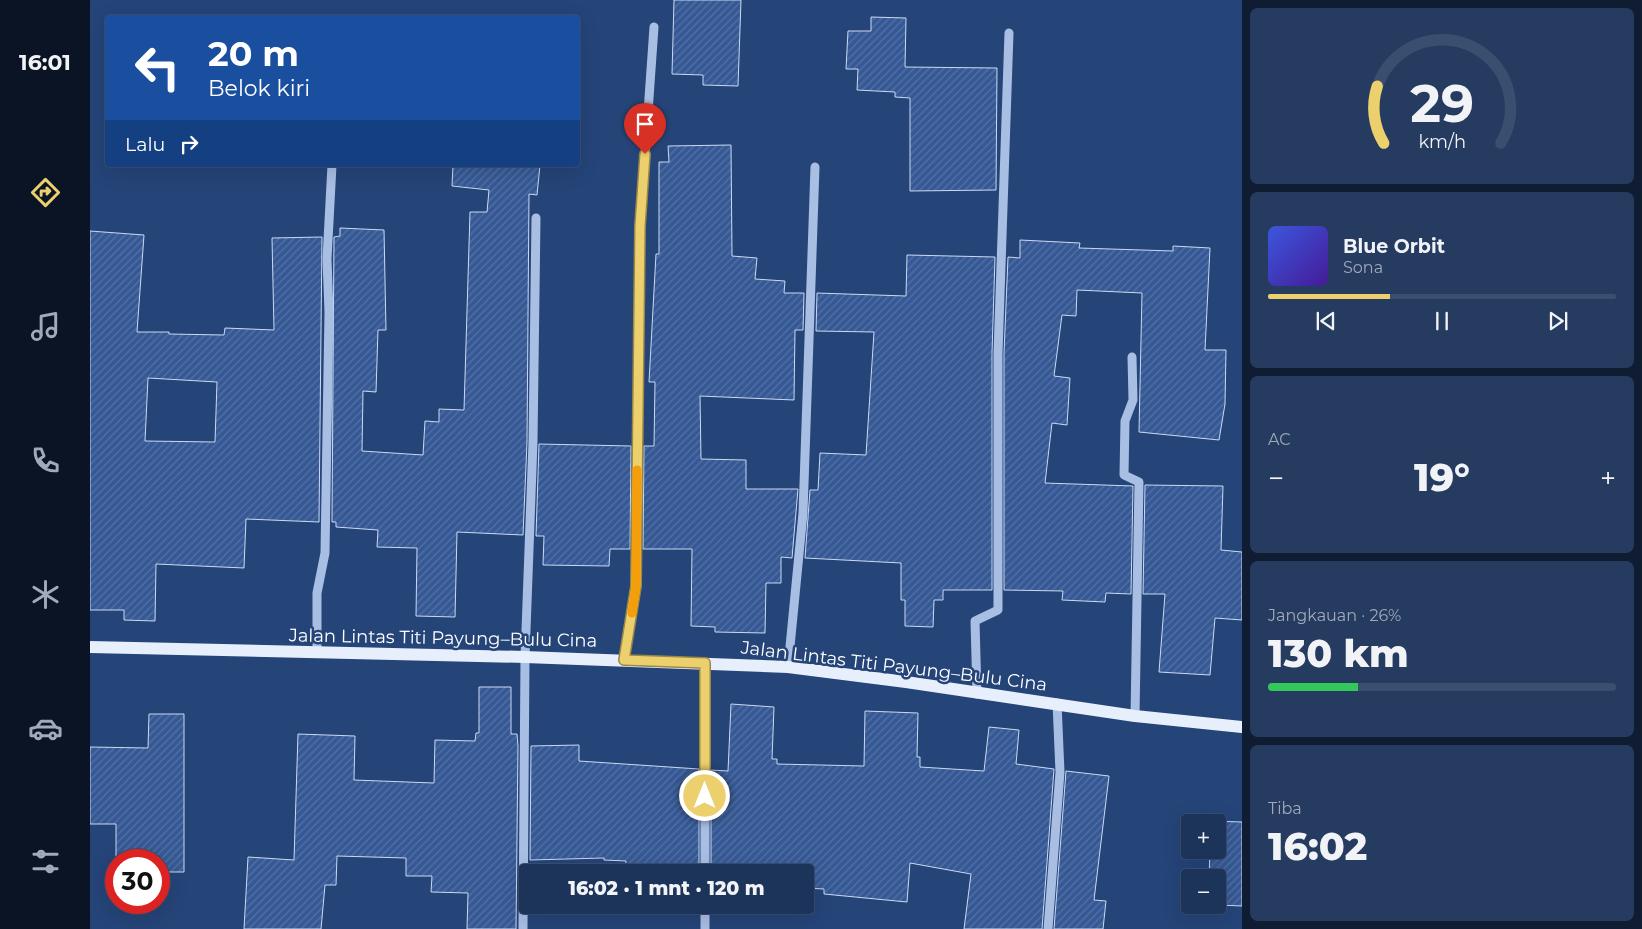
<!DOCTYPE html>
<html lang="id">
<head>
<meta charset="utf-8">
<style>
	body { margin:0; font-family:Montserrat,sans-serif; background:#253b60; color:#f1f3f6; height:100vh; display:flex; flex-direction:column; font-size:19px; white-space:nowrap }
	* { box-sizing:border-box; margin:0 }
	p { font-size:16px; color:#a0aabb }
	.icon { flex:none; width:28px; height:28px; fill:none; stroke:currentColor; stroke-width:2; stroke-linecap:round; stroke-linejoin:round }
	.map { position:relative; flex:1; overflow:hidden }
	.details { display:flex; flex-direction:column; gap:8px; padding:8px; background:#0f1c32; width:400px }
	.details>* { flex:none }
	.banner { position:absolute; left:15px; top:15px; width:475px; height:152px; border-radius:5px; box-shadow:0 5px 20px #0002,0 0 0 1px #3a4e70; background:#1a4fa0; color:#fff; overflow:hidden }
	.fabs { position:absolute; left:1091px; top:814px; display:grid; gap:10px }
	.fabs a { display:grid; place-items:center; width:45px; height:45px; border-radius:5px; background:#1c335a; box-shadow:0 5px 20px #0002,0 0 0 1px #3a4e70; font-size:25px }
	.speed { position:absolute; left:15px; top:849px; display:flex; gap:10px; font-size:25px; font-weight:700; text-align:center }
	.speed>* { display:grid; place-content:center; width:65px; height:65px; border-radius:50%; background:#1c335a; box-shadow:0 5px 20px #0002,0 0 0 1px #3a4e70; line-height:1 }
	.speed .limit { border:8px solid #d22; background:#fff; color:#111 }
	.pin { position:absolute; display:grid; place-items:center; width:42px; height:42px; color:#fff; margin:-51px -21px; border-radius:50% 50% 50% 0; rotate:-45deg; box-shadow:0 0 5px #0007 }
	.pin .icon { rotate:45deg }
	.me { position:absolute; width:55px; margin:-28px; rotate:0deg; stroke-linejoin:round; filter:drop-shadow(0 0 4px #0008) }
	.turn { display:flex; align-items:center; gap:18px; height:105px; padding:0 20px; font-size:22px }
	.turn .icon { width:65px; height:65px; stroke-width:2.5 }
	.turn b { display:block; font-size:35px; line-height:42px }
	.then { display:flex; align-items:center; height:48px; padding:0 20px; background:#0003; gap:10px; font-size:19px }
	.big { font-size:38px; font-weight:800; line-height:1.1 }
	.details .tile { flex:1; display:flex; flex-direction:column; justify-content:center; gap:8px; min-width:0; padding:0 18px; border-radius:8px; background:#253b60 }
	.details .dial { align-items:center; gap:0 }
	.dial svg { height:130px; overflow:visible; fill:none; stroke:#3a4e70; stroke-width:7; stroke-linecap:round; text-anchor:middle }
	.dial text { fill:#f1f3f6; stroke:none }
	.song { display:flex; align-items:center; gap:15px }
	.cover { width:60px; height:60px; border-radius:8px; background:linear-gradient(135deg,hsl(230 70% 55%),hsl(260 70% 35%)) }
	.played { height:5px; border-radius:2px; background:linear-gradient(90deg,#ecd06d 35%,#3a4e70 35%) }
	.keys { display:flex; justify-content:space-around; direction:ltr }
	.heat { display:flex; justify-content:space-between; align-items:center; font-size:28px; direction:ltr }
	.charge { height:8px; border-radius:4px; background:linear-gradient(90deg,#34c759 26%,#3a4e70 0) }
	.trip { position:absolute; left:429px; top:864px; width:295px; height:50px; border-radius:5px; background:#1c335a; box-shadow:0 5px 20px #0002,0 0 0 1px #3a4e70; font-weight:800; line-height:50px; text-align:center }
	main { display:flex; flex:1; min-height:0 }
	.tabs { display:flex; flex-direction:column; width:90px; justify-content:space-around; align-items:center; background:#0b1424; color:#a0aabb }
	.tabs .icon { width:35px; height:35px }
	.tabs .on { color:#ecd06d }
	.tabs b { font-size:22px; color:#f1f3f6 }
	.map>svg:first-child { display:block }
	.building { fill:url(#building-hatch); stroke:#cadaf3; fill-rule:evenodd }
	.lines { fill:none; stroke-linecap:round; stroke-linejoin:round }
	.minor { stroke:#a8bee3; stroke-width:9 }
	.major { stroke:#e7eefc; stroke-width:12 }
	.route-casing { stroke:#998747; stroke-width:12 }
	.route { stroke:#ecd06d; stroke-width:9 }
	.slow { stroke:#f59e0b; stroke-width:9 }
	.labels { text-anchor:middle; stroke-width:5; stroke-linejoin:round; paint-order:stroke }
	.street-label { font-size:18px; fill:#fff; stroke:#254478 }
</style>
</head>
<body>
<main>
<nav class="tabs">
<b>16:01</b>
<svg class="icon on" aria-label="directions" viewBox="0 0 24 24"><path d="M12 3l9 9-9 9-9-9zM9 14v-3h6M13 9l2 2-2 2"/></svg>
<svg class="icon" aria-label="music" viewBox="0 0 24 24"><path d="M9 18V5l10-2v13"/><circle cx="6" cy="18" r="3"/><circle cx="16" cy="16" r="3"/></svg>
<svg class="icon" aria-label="phone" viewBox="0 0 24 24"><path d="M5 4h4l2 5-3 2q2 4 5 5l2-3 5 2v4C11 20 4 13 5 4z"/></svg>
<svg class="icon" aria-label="climate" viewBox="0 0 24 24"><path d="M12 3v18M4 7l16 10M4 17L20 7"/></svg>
<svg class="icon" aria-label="car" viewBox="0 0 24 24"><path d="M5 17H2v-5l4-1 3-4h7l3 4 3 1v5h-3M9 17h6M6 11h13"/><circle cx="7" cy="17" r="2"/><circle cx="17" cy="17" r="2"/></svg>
<svg class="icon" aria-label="filters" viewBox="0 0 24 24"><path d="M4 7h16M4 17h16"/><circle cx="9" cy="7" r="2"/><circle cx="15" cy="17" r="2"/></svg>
</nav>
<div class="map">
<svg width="1152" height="929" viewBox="0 0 1152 929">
	<defs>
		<pattern id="building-hatch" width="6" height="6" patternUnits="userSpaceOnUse" patternTransform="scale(1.25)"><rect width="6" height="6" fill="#365995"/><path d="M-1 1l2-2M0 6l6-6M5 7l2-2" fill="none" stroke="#5472a5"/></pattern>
	</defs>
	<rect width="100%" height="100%" fill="#254478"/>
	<g class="building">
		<polygon points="584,0 651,0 648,86 613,85 613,75 582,74"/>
		<polygon points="781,17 816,18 815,67 907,68 906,190 820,191 820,98 805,97 805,92 767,90 768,69 756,69 758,31 781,31"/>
		<polygon points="641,145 642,256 667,258 665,279 695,281 694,293 714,293 713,330 705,330 704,400 610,396 611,459 656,460 656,489 708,489 702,558 691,557 691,583 676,583 675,633 625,632 625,627 601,626 602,549 553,549 554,446 564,446 565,382 559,382 566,254 569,254 569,162 579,162 578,146"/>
		<polygon points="363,165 450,165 447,195 439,194 437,442 433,535 367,532 365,617 326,616 327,548 287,547 288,530 246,527 246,522 242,522 244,237 250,236 250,228 294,230 296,330 288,330 286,392 273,391 272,451 333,455 335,421 349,422 349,409 374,410 380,212 397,212 399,190 362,186"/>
		<path d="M0 231 54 235 47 332H79V334L134 335 135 328 184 330 182 238 232 237 229 522 156 519 154 568 66 564 65 621 34 620V610H0ZM58 378 127 382 125 442 55 441Z"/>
		<polygon points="930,240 990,243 989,248 1083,251 1083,246 1120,248 1115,350 1136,350 1135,404 1129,440 1049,432 1052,293 987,290 986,316 972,315 964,376 980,378 977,425 962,423 955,483 1043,486 1041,594 1016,593 1015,602 972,600 973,591 914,590 914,353 918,257 930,258"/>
		<polygon points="817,255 905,257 902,353 902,590 853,590 853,600 844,600 843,627 815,626 815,600 811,600 811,563 715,558 720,490 728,490 730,453 776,455 784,332 726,331 727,293 816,296"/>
		<polygon points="449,444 541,446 540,549 520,549 519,566 453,565 454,536 446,536"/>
		<polygon points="1055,485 1133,486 1131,550 1152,552 1152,620 1125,618 1120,675 1069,672 1075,594 1053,594"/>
		<polygon points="389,687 421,687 421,734 427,734 428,746 426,929 377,929 378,893 341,892 342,876 316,876 316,858 247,856 246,885 235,885 231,929 154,929 158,857 204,860 208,734 265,736 264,780 344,783 345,740 385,741 386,733 389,733"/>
		<polygon points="641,704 684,707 682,759 687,759 687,764 774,766 775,711 828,713 827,757 830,757 830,767 894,771 899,727 929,730 926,764 964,769 952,929 874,929 881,874 820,863 817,902 734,894 734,889 715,888 715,872 621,872 621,770 638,771"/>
		<polygon points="59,714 94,714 94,872 69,872 69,860 26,860 26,872 26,824 0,824 0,747 58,748"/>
		<polygon points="489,745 489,761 609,769 609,872 575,870 575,872 538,872 538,870 535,870 536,861 514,860 514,858 440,860 441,746"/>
		<polygon points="976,771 1019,776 1004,900 1016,901 1013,929 964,929"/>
		<polygon points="1120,821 1152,822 1152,906 1128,905 1128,878 1119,878 1120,850 1128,850 1128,822"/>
	</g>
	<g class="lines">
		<g class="minor">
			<polyline points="1042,357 1043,400 1035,421 1034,475 1049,482 1045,716"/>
			<polyline points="227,652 227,593 235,553 239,312 237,259 242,165"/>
			<polyline points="534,660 546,586 550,226 564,27"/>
			<polyline points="615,663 615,872"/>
			<polyline points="698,667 713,513 725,167"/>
			<polyline points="887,694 885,621 908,610 908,353 919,33"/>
			<polyline points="615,905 615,929"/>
			<polyline points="433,929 435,657 443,442 446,218"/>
			<polyline points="958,929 970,772 967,703"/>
		</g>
		<polyline class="major" points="0,647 435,657 698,667 816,682 1045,716 1152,727"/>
	</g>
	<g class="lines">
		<g class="route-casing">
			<polyline id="route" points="555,154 550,226 546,586 534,660 615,663 615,796"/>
		</g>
		<use href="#route" class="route"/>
		<polyline class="slow" points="542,613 546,586 547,470"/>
	</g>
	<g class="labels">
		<g class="street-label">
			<text transform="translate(353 638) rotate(1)" y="6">Jalan Lintas Titi Payung–Bulu Cina</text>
			<text transform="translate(804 666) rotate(7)" y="6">Jalan Lintas Titi Payung–Bulu Cina</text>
		</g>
	</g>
</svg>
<div class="fabs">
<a>+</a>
<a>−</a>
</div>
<div class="speed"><div class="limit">30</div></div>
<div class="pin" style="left:555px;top:154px;background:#d93025"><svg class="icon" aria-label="arrive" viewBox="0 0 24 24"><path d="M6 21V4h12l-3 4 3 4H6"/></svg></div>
<svg class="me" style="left:615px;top:796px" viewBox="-20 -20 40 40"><circle r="17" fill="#ecd06d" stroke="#fff" stroke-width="3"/><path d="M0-11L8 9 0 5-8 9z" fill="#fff"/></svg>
<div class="trip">16:02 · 1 mnt · 120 m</div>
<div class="banner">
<div class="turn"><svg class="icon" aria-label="left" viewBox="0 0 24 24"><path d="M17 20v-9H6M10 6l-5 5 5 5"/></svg><div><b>20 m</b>Belok kiri</div></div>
<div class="then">Lalu<svg class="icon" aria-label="right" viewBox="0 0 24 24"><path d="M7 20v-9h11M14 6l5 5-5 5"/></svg></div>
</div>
</div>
<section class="details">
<div class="tile dial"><svg viewBox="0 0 100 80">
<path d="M14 69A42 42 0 1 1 86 69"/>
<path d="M14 69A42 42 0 0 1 10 34" stroke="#ecd06d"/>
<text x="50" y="56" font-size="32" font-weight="700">29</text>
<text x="50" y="72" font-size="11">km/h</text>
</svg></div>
<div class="tile">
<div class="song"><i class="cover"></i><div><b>Blue Orbit</b><p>Sona</p></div></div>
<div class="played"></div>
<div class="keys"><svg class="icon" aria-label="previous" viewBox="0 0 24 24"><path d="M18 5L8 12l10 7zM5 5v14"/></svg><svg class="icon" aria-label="pause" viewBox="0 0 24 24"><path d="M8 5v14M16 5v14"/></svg><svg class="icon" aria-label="next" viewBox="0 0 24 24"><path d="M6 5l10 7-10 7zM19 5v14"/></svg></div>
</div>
<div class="tile"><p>AC</p>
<div class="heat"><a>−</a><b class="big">19°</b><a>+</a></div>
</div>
<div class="tile"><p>Jangkauan · 26%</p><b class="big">130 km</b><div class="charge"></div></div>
<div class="tile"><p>Tiba</p><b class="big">16:02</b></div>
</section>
</main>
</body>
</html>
